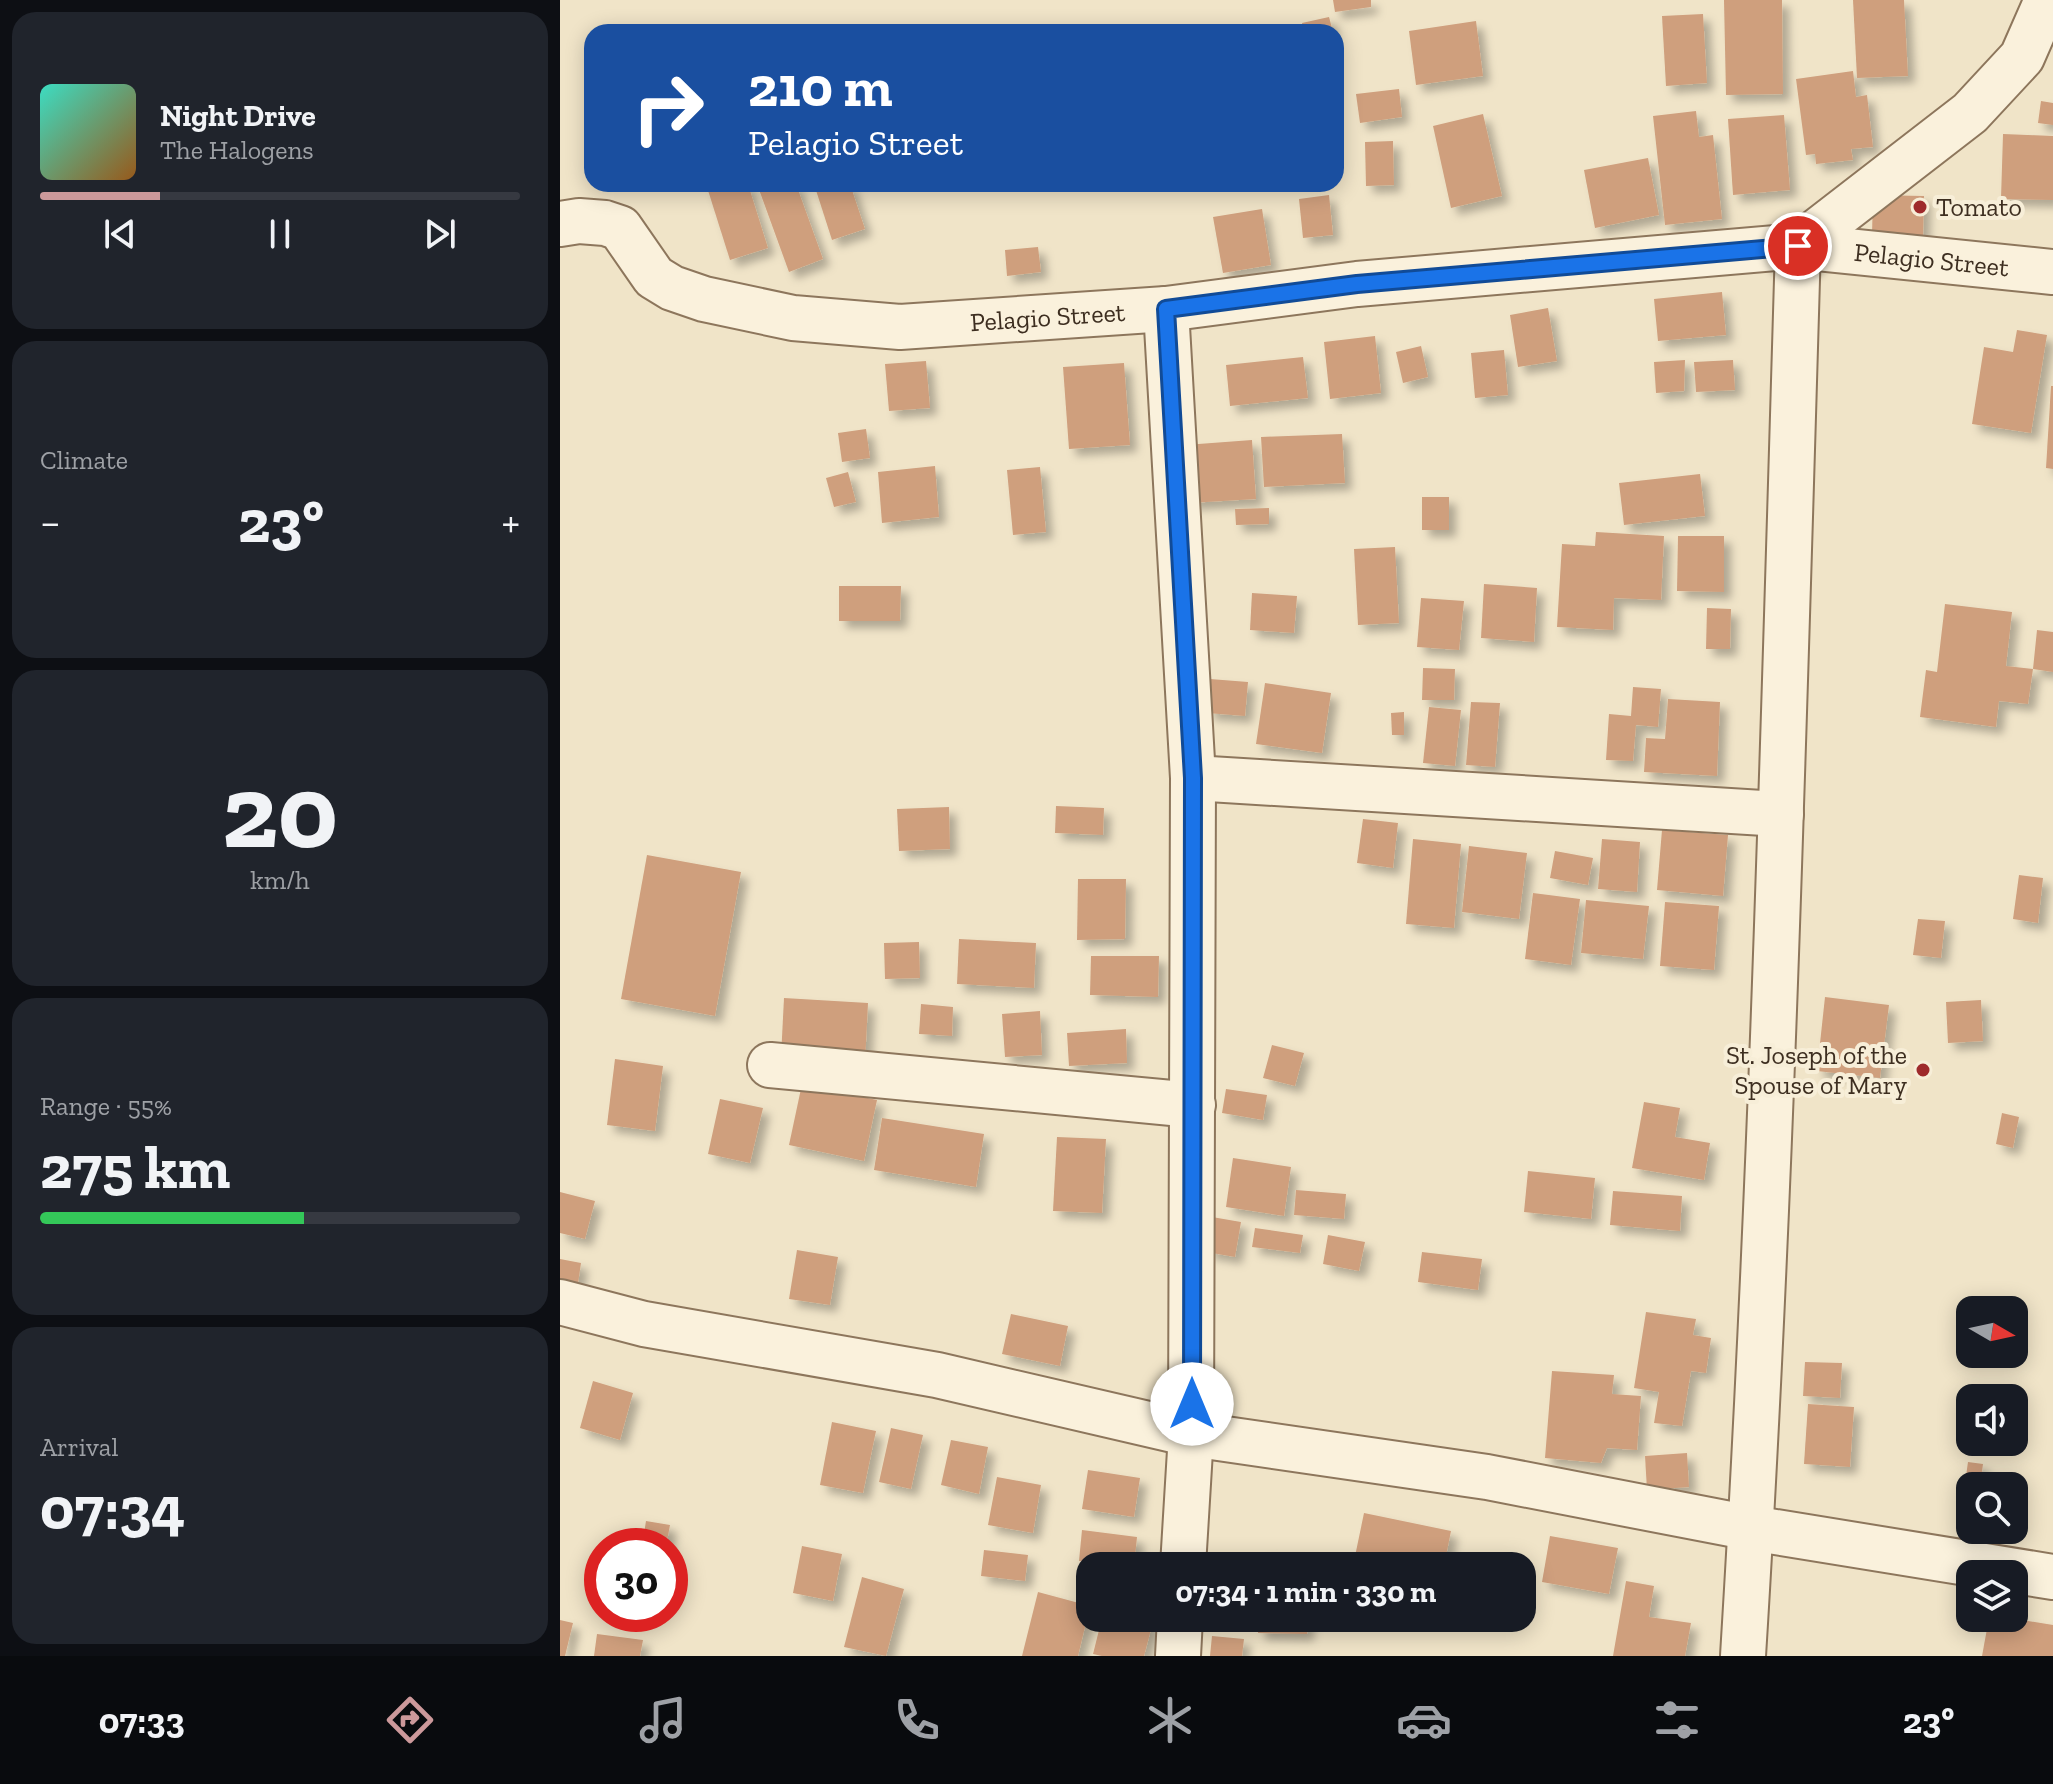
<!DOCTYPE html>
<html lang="en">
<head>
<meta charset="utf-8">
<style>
	body { margin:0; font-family:"Zilla Slab",serif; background:#20242c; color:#f1f3f6; height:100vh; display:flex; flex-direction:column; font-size:30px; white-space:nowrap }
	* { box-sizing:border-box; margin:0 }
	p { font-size:26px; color:#9ea1a6 }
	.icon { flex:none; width:44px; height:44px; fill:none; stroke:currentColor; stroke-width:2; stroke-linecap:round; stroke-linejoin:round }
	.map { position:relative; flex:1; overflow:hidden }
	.sheet { display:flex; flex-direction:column; gap:12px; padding:12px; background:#0d0f14; width:560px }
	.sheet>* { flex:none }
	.guide { position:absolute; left:24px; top:24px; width:760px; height:168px; border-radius:24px; box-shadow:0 4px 20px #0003; background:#1a4fa0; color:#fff; overflow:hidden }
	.needle { width:52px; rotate:99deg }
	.fabs { position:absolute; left:1396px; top:1296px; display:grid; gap:16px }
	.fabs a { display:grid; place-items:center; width:72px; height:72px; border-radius:16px; background:#171b24; box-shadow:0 4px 20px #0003; font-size:40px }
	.speed { position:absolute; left:24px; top:1528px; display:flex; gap:16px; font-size:40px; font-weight:700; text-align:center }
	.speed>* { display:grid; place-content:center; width:104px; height:104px; border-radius:50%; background:#171b24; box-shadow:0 4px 20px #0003; line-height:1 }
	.speed .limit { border:12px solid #d22; background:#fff; color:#111 }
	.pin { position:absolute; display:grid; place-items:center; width:68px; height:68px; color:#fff; margin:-34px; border:4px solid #fff; border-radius:50%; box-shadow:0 2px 8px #0007 }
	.me { position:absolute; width:88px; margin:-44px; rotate:0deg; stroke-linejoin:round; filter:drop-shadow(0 0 6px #0008) }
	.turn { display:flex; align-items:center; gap:28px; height:168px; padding:0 32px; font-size:36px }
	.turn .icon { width:104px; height:104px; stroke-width:2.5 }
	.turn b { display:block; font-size:56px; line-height:68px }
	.big { font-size:60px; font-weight:700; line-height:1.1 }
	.sheet .widget { flex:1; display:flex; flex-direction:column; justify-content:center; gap:12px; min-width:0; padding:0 28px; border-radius:24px; background:#20242c }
	.sheet .dial { align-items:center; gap:0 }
	.dial b { font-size:104px; line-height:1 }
	.song { display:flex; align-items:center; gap:24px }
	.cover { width:96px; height:96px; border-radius:12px; background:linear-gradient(135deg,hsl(170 70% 55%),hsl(30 70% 35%)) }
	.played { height:8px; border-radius:4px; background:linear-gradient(90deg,#cc999b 25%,#363941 25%) }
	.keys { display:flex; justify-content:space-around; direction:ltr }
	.heat { display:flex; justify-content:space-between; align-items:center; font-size:44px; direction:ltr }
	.charge { height:12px; border-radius:6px; background:linear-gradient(90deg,#34c759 55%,#363941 0) }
	.trip { position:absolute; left:516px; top:1552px; width:460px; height:80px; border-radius:24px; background:#171b24; box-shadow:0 4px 20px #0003; font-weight:700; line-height:80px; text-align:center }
	.dock { display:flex; height:128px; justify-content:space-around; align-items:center; background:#090b0e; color:#9ea1a6 }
	.dock .icon { width:56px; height:56px }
	.dock .on { color:#cc999b }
	.dock b { font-size:36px; color:#f1f3f6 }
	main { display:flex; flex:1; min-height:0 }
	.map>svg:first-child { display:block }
	.building { fill:#cf9f7d; filter:url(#shadow) }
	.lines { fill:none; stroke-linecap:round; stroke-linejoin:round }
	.minor-casing { stroke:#8d765c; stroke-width:48 }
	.minor { stroke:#faf1dc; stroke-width:44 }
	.route-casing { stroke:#114b97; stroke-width:20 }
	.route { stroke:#1a73e8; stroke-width:14 }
	.poi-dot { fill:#9e2a2b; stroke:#f7eed8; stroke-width:3 }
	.labels { text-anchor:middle; stroke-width:8; stroke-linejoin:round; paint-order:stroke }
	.poi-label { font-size:26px; fill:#3d2e20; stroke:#f7eed8; text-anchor:start }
	.street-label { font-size:26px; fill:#3d2e20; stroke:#f7eed8 }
</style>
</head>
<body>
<main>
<section class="sheet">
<div class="widget">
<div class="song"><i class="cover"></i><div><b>Night Drive</b><p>The Halogens</p></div></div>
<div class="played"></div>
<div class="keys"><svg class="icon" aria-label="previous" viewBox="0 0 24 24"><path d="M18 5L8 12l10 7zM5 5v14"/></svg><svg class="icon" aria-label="pause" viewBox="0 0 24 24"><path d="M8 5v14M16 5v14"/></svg><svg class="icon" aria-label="next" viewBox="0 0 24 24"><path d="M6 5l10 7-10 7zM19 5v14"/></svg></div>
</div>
<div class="widget"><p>Climate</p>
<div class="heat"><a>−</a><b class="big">23°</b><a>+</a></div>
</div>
<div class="widget dial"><b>20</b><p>km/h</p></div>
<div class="widget"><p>Range · 55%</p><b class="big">275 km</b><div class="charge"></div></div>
<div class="widget"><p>Arrival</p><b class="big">07:34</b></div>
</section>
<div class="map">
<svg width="1493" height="1656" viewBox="0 0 1493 1656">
	<defs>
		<filter id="shadow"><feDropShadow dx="7" dy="7" stdDeviation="4" flood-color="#0004"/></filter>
	</defs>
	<rect width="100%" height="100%" fill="#f0e4c8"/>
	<g class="building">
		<polygon points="773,0 811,0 811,7 775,12"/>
		<polygon points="1164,0 1222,0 1223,94 1166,95"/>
		<polygon points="1293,0 1344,0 1348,76 1297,78"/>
		<polygon points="1143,14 1147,83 1106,86 1102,16"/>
		<polygon points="769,17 773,32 744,32 742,23"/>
		<polygon points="916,21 923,76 856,85 849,31"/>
		<polygon points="1293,71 1296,97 1307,95 1313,147 1291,149 1293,160 1256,164 1255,154 1246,155 1236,79"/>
		<polygon points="839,89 842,117 800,123 796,94"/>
		<polygon points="1481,101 1493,103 1493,125 1478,123"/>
		<polygon points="1136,111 1139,137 1153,135 1162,219 1105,225 1093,116"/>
		<polygon points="923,114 942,196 891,208 873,126"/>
		<polygon points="1224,115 1230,190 1173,195 1168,119"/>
		<polygon points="1443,134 1493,136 1493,200 1441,199"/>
		<polygon points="833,141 834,185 806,186 805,142"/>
		<polygon points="1088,158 1099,215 1035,228 1024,170"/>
		<polygon points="146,184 188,184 208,248 170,260"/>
		<polygon points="197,184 236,184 263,259 229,272"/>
		<polygon points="254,184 290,184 305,229 272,240"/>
		<polygon points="769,195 773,235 743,238 739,199"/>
		<polygon points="1313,195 1364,196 1363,236 1312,235"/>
		<polygon points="702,209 711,265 663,273 653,217"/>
		<polygon points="478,247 481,272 447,276 445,250"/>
		<polygon points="1162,292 1166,335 1098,341 1094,299"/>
		<polygon points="988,308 997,361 958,367 950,315"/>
		<polygon points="1457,330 1487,335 1471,433 1412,424 1424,347 1453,352"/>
		<polygon points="815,336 821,393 770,399 764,342"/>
		<polygon points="861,346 868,377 843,383 836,352"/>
		<polygon points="944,350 948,395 915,398 911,353"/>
		<polygon points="743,357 748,398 670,406 666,365"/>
		<polygon points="1125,360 1124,391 1096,393 1094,362"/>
		<polygon points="1173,360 1175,390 1136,392 1134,362"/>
		<polygon points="366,361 370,408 329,411 325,364"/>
		<polygon points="564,363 570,445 509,449 503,367"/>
		<polygon points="1491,386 1493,386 1493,469 1486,468"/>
		<polygon points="306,429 310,458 282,462 278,433"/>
		<polygon points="782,434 785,483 704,487 701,437"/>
		<polygon points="692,440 696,499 629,503 625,445"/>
		<polygon points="375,466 379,517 322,523 318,472"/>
		<polygon points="480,467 486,532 453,535 447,470"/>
		<polygon points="288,472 296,502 274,507 266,478"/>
		<polygon points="1140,474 1145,516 1064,525 1059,483"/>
		<rect x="862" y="497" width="27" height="33"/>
		<polygon points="709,508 709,524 676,525 675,509"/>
		<polygon points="1036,532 1104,536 1101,600 1054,598 1053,630 997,627 1002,544 1035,546"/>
		<polygon points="1118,536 1164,536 1164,592 1117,591"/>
		<polygon points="835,547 839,623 798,625 794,549"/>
		<polygon points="924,584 977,588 974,642 921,638"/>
		<polygon points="279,586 341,586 340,621 279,621"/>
		<polygon points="692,593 737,596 734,633 690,630"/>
		<polygon points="861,598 904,601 899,650 857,647"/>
		<polygon points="1385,604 1452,612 1446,666 1473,669 1477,630 1493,632 1493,672 1473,669 1468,704 1439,701 1436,727 1360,717 1366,670 1377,672"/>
		<polygon points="1147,608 1171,609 1170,649 1146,649"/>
		<polygon points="863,668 895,669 894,700 862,700"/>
		<polygon points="650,679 688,682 685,716 647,713"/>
		<polygon points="705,683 771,693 762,753 696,744"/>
		<polygon points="1073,687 1101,689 1098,727 1076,725 1073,761 1046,760 1049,714 1071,716"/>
		<polygon points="1108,699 1160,702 1157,776 1084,772 1086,738 1105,739"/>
		<polygon points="911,702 940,703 935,767 906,765"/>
		<polygon points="869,707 901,710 895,766 863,763"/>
		<polygon points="844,712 844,735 832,735 831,713"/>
		<polygon points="496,806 544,808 543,835 495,833"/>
		<polygon points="389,807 390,849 339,851 337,809"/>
		<polygon points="803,819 838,823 833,868 797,863"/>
		<polygon points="1102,830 1168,835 1163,896 1097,890"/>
		<polygon points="853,839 901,844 894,928 846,924"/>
		<polygon points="1042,839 1080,842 1077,892 1038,889"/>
		<polygon points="909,846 967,853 959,919 902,912"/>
		<polygon points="995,851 1033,858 1028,885 990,878"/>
		<polygon points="87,855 181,872 155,1016 61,999"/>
		<polygon points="1459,875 1483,878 1478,923 1453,919"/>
		<polygon points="518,879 566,879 565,939 517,940"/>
		<polygon points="973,893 1020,899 1011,965 965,959"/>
		<polygon points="1026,900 1089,906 1083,959 1021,953"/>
		<polygon points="1105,902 1159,906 1154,970 1100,966"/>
		<polygon points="1358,919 1385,921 1381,958 1353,955"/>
		<polygon points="399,939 476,943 474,988 397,984"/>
		<polygon points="359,942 360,978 325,979 324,943"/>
		<polygon points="531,956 599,956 598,997 530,995"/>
		<polygon points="1265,997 1329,1005 1320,1078 1257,1071"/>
		<polygon points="224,998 308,1003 305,1062 221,1057"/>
		<polygon points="1421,1000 1423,1041 1388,1043 1386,1002"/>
		<polygon points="361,1004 393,1007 392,1036 359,1034"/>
		<polygon points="480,1011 482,1055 445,1057 442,1014"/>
		<polygon points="566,1029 567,1063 509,1066 507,1033"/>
		<polygon points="712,1045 744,1053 735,1086 703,1078"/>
		<polygon points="55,1059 103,1066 95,1131 47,1125"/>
		<polygon points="242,1084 317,1100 304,1161 229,1145"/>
		<polygon points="666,1089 707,1095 703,1120 662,1113"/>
		<polygon points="160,1099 203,1108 190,1163 148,1154"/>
		<polygon points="1084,1102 1120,1108 1115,1137 1150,1143 1144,1180 1072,1168"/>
		<polygon points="1442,1113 1459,1117 1453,1148 1436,1144"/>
		<polygon points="322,1118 424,1134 416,1187 314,1170"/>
		<polygon points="497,1137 546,1139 542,1213 493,1211"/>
		<polygon points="673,1158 731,1167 724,1216 666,1207"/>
		<polygon points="968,1171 1035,1178 1031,1219 964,1212"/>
		<polygon points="736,1190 786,1194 784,1219 734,1215"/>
		<polygon points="1053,1191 1122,1196 1120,1231 1050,1225"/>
		<polygon points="0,1192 35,1201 25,1239 0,1233"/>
		<polygon points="652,1217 681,1222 675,1257 646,1252"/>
		<polygon points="695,1228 743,1235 740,1253 692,1247"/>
		<polygon points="768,1235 805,1242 799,1271 763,1264"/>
		<polygon points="237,1250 278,1257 270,1305 229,1299"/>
		<polygon points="862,1252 922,1259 918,1290 858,1282"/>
		<polygon points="0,1259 21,1263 18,1283 0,1280"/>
		<polygon points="1086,1312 1136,1319 1133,1335 1151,1338 1146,1373 1131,1371 1122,1426 1094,1423 1099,1392 1074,1388"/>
		<polygon points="451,1314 508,1326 500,1366 442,1354"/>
		<polygon points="1245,1362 1282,1363 1280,1398 1243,1396"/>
		<polygon points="992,1371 1054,1375 1052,1394 1081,1396 1077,1450 1047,1448 1041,1463 985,1458"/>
		<polygon points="33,1381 73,1393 60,1440 20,1428"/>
		<polygon points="1248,1404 1294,1407 1290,1467 1244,1464"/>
		<polygon points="272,1422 316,1431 303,1493 260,1485"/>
		<polygon points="331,1428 363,1435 351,1489 319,1482"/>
		<polygon points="391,1440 428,1447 419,1494 381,1485"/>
		<polygon points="1127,1453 1129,1487 1087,1490 1085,1456"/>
		<polygon points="1408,1462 1423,1464 1421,1479 1433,1481 1432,1486 1410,1486 1410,1519 1400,1518"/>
		<polygon points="528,1470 580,1478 574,1517 522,1509"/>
		<polygon points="437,1477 481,1485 473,1533 428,1525"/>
		<polygon points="804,1513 891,1531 884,1566 793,1566"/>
		<polygon points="86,1521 110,1525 106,1546 82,1546"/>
		<polygon points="522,1530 577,1537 574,1566 519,1561"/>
		<polygon points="990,1536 1058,1548 1049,1594 982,1582"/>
		<polygon points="242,1546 282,1554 273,1601 233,1593"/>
		<polygon points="424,1550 468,1555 465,1581 421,1576"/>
		<polygon points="702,1552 750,1553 750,1566 701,1566"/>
		<polygon points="647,1554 681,1557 680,1566 646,1566"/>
		<polygon points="302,1577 344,1589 326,1656 284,1647"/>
		<polygon points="1066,1581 1094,1586 1089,1617 1131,1623 1125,1656 1053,1656"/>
		<polygon points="478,1592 530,1606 518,1656 462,1656"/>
		<polygon points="542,1618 576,1618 593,1622 584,1656 542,1656 533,1654"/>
		<polygon points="699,1618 748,1618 747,1634 698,1633"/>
		<polygon points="1429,1618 1450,1618 1493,1625 1493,1656 1422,1656"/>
		<polygon points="0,1620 13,1623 5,1656 0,1656"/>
		<polygon points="37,1634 83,1640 80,1656 34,1656"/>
		<polygon points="652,1636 684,1639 682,1656 650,1656"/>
	</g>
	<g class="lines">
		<g class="minor-casing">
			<g id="minor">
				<path id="s1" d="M0 224 19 221 45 223 60 228 94 277 112 288 144 299 233 318 340 327 606 309 797 284 1238 246 1493 272"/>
				<polyline points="606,309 633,778 631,1434 623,1566"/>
				<polyline points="633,778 1221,814"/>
				<polyline points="210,1065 633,1105"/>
				<polyline points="0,1302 84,1324 377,1375 631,1434 927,1477 1191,1528 1493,1577"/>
				<polyline points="618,1656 620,1618"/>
				<path d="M1183 1656C1212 1187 1224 716 1238 246L1410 113 1462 57 1487 0"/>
			</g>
		</g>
		<use href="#minor" class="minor"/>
	</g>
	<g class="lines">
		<g class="route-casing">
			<polyline id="route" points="632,1404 633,778 606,309 797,284 1238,246"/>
		</g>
		<use href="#route" class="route"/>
	</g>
	<g class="poi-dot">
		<circle cx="1360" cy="207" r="8"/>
		<circle cx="1363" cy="1070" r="8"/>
	</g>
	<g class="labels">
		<g class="poi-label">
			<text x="1376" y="216">Tomato</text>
			<text x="1347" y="1064" text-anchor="end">St. Joseph of the<tspan x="1347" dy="30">Spouse of Mary</tspan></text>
		</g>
		<g class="street-label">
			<text dy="9" stroke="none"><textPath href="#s1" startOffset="1410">Pelagio Street</textPath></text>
			<text dy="9" stroke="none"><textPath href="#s1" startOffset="522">Pelagio Street</textPath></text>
		</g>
	</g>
</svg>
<div class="fabs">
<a><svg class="needle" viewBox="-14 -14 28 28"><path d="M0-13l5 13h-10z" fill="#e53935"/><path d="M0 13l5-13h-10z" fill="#9ea1a6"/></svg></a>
<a><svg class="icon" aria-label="sound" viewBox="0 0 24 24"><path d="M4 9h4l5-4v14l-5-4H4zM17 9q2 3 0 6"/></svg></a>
<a><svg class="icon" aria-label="search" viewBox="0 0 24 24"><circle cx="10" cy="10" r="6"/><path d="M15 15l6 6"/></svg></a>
<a><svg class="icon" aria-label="layers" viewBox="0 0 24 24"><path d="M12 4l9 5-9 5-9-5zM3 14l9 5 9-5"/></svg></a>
</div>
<div class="speed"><div class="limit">30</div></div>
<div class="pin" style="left:1238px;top:246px;background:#d93025"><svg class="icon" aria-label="arrive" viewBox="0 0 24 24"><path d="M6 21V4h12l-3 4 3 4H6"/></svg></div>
<svg class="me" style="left:632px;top:1404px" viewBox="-20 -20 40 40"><circle r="19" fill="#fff"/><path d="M0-13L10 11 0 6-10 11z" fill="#1a73e8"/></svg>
<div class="trip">07:34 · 1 min · 330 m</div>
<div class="guide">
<div class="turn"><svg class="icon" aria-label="right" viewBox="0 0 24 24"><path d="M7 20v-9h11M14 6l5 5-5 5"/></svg><div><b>210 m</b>Pelagio Street</div></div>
</div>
</div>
</main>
<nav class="dock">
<b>07:33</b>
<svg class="icon on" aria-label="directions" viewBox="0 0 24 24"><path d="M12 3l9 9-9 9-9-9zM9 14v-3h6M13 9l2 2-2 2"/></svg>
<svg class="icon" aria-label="music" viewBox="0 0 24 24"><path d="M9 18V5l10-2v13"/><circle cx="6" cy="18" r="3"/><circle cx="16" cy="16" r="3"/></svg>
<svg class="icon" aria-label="phone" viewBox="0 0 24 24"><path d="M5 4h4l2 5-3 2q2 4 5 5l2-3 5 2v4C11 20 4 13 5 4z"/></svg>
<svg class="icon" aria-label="climate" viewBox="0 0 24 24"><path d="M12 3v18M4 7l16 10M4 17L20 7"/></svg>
<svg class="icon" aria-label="car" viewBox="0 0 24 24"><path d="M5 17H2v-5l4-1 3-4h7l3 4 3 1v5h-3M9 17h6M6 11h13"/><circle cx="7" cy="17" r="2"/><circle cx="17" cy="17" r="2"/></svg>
<svg class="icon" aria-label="filters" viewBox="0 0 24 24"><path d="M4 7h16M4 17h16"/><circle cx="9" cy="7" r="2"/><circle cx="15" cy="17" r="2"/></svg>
<b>23°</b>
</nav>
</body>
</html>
